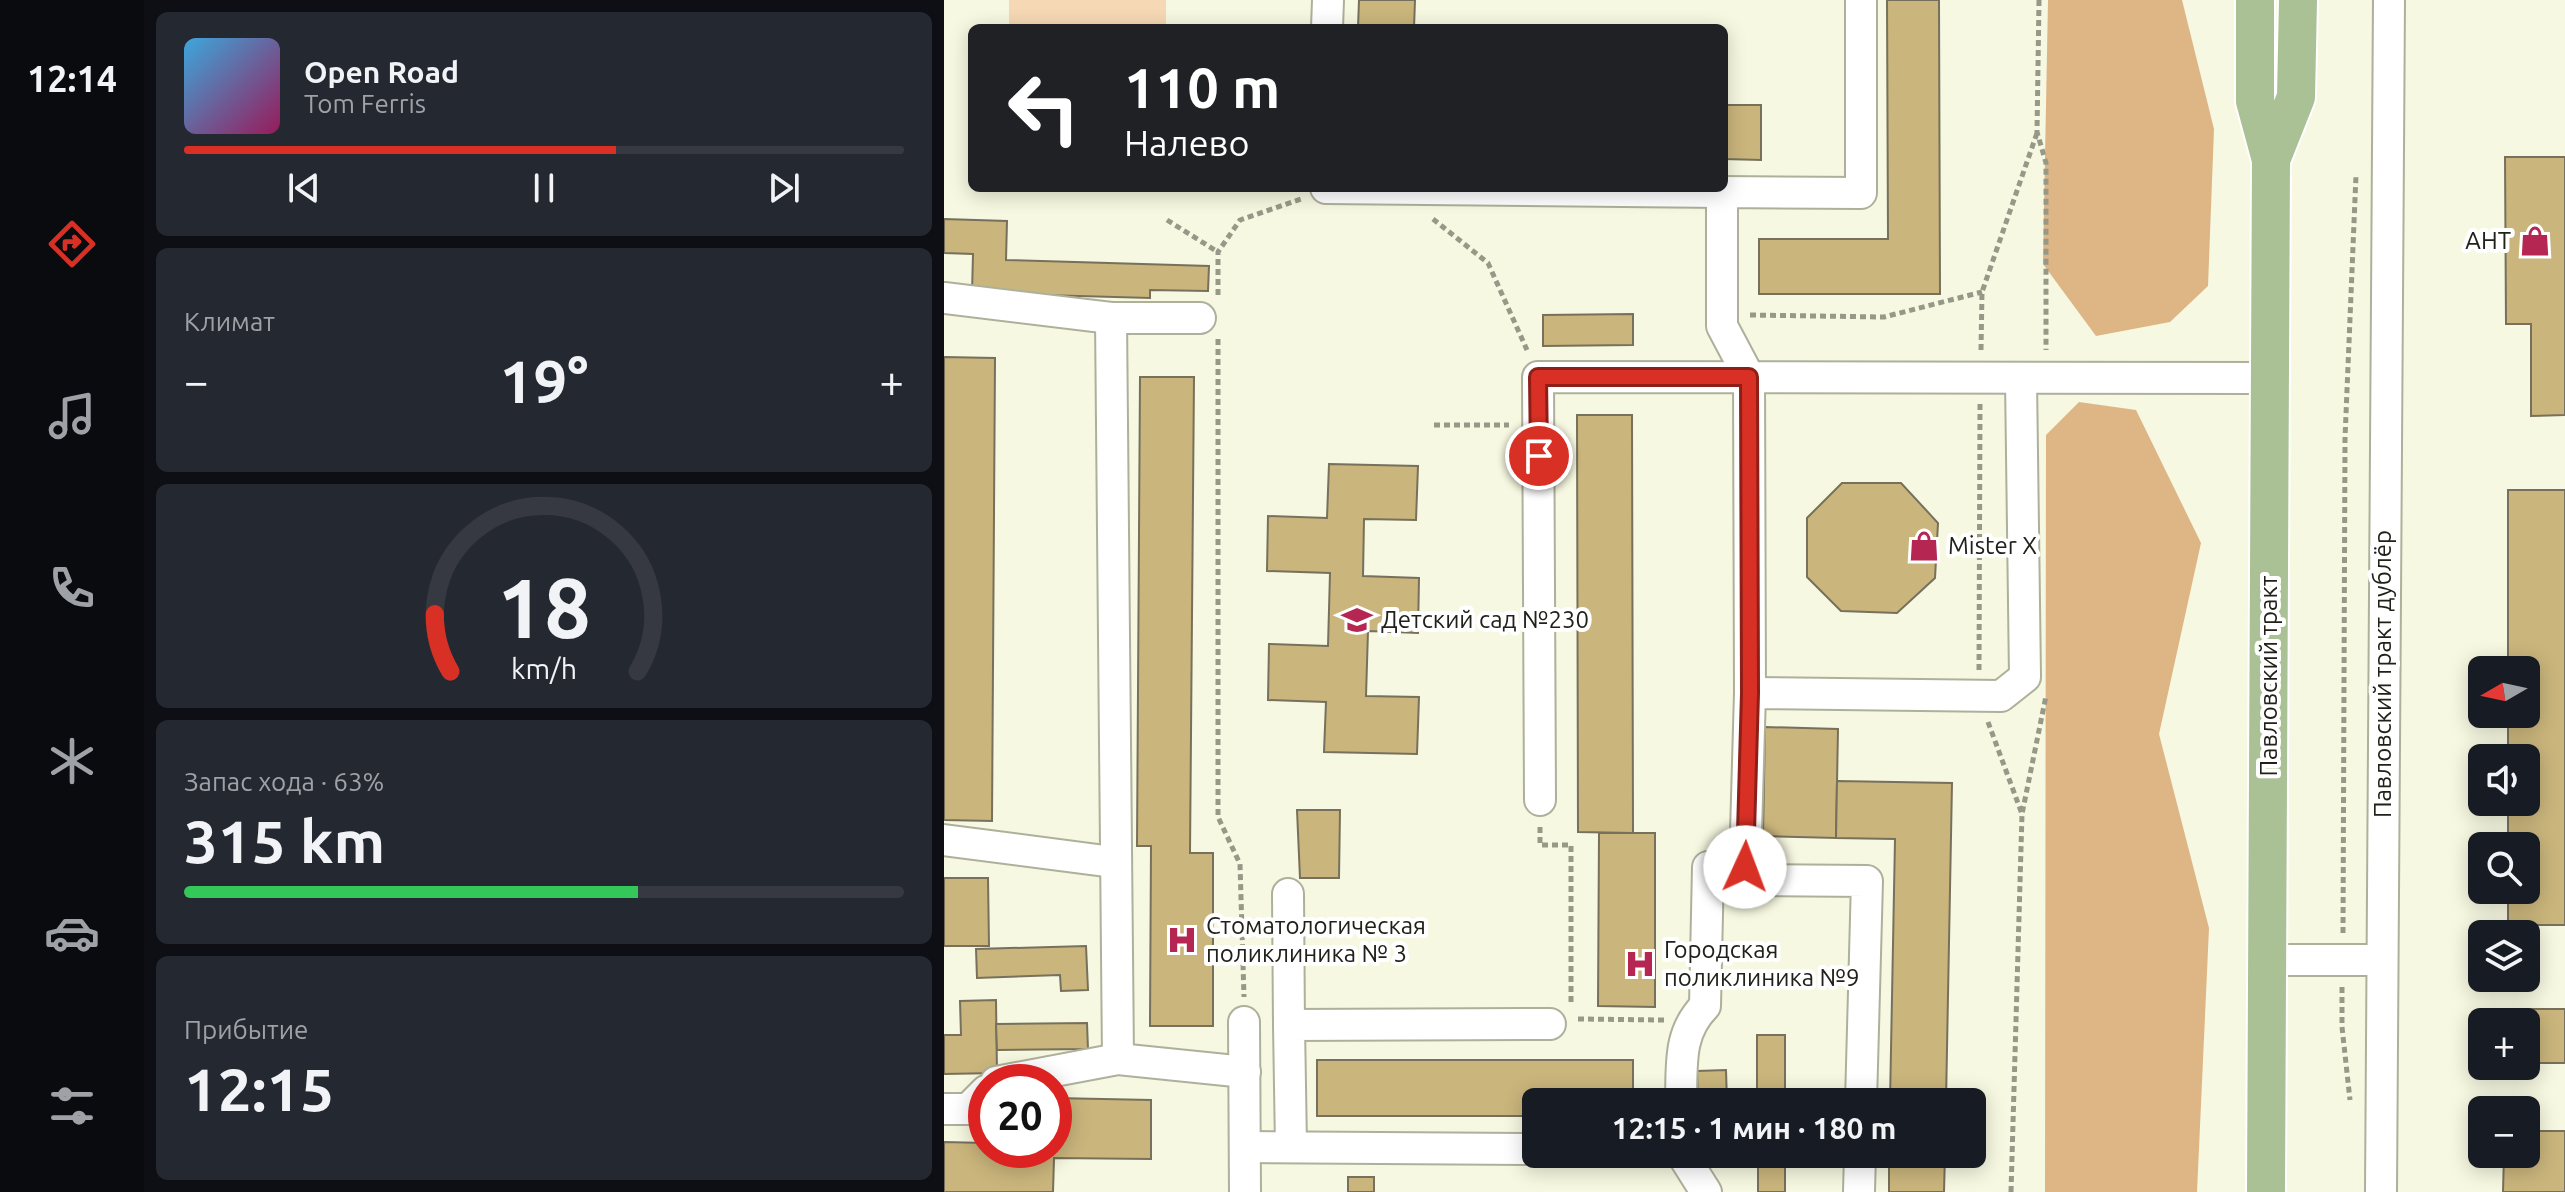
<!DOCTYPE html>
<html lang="ru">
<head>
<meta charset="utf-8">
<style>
	body { margin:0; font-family:Ubuntu,sans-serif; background:#242831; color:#f1f3f6; height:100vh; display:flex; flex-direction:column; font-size:30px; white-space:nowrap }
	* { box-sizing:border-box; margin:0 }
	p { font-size:26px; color:#9ea1a6 }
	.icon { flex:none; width:44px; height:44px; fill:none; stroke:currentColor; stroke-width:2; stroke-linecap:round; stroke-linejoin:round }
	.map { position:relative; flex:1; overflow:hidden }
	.side { display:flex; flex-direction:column; gap:12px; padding:12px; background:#0d0f14; width:800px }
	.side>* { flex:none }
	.top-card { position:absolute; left:24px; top:24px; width:760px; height:168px; border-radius:12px; box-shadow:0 4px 20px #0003; background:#202124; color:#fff; overflow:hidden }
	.needle { width:52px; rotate:261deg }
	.fabs { position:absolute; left:1524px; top:656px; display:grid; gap:16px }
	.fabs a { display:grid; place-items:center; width:72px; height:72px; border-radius:12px; background:#171b24; box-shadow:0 4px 20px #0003; font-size:40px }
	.speed { position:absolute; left:24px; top:1064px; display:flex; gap:16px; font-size:40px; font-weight:700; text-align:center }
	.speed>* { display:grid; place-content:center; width:104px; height:104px; border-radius:50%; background:#171b24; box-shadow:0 4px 20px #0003; line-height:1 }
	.speed .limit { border:12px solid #d22; background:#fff; color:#111 }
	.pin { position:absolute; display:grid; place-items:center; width:68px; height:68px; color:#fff; margin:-34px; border:4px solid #fff; border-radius:50%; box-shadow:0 2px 8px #0007 }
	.me { position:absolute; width:88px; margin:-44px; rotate:2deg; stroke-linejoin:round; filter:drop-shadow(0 0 6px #0008) }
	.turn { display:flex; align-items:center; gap:28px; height:168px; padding:0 24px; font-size:36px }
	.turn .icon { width:104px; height:104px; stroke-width:2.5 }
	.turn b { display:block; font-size:56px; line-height:68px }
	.big { font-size:60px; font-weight:700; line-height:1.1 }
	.side .tile { flex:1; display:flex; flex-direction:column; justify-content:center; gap:12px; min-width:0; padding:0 28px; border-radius:12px; background:#242831 }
	.side .dial { align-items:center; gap:0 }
	.dial svg { height:208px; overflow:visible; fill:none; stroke:#363941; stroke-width:7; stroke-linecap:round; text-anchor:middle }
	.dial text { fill:#f1f3f6; stroke:none }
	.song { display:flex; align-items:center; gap:24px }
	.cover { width:96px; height:96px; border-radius:12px; background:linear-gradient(135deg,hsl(200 70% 55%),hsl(330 70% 35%)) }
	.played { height:8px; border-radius:4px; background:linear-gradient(90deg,#d93025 60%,#363941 60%) }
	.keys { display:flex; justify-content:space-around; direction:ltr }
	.heat { display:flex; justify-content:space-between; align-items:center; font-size:44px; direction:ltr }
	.charge { height:12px; border-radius:6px; background:linear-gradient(90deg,#34c759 63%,#363941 0) }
	.trip { position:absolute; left:578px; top:1088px; width:464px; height:80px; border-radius:12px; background:#171b24; box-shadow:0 4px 20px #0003; font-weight:700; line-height:80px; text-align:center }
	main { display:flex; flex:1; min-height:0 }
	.tab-bar { display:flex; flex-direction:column; width:144px; justify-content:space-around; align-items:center; background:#090b0e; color:#9ea1a6 }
	.tab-bar .icon { width:56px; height:56px }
	.tab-bar .selected { color:#d93025 }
	.tab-bar b { font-size:36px; color:#f1f3f6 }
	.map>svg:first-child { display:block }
	.green { fill:#f6d8b5 }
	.forest { fill:#deb585 }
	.building { fill:#cab57c; stroke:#76705c; stroke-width:2 }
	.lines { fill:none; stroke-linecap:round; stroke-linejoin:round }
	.minor-casing { stroke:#aeb09b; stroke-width:34 }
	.major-casing { stroke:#fff; stroke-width:42 }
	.path { stroke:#979988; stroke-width:5; stroke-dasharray:6 4; stroke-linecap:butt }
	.minor { stroke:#fff; stroke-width:30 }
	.major { stroke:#aac195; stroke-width:38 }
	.route-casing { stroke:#8d1f18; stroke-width:20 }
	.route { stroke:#d93025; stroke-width:14 }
	.labels { text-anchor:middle; stroke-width:8; stroke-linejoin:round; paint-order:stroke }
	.poi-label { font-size:24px; fill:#202119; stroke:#fff; text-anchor:start }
	.street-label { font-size:24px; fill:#202119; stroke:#fff }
</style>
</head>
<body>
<main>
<nav class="tab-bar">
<b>12:14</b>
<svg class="icon selected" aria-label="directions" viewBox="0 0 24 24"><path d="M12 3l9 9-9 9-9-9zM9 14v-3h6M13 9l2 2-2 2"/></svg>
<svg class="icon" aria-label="music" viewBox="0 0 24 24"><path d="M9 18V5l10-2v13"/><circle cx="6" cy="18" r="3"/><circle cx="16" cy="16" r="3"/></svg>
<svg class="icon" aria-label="phone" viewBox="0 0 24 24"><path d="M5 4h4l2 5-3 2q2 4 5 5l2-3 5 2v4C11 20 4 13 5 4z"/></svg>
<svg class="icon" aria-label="climate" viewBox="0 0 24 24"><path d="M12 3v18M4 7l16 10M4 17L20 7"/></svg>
<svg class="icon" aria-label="car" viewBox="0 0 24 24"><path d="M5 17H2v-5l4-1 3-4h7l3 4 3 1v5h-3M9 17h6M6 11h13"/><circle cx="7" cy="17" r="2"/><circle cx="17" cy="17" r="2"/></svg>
<svg class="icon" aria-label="filters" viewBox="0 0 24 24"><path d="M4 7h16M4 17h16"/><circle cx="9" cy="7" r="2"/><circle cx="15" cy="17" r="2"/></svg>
</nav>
<section class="side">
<div class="tile">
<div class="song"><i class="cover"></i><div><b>Open Road</b><p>Tom Ferris</p></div></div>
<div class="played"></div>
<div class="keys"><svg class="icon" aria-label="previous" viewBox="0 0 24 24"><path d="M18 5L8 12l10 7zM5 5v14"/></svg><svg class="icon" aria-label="pause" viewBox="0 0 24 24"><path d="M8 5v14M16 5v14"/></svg><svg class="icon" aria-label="next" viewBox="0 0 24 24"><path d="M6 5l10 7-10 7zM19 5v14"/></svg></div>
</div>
<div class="tile"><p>Климат</p>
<div class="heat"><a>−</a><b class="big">19°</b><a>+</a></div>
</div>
<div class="tile dial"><svg viewBox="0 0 100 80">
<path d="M14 69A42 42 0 1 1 86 69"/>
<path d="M14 69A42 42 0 0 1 8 47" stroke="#d93025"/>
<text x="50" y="56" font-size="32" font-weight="700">18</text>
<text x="50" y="72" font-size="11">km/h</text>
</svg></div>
<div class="tile"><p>Запас хода · 63%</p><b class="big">315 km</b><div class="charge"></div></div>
<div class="tile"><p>Прибытие</p><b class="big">12:15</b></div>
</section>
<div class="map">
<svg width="1621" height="1192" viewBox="0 0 1621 1192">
	<rect width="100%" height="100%" fill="#f6f8e1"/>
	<rect class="green" x="65" y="0" width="157" height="28"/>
	<g class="forest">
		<polygon points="1104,0 1238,0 1270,129 1264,286 1226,322 1152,336 1099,264"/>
		<polygon points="1135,402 1192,410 1257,543 1215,734 1265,928 1253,1192 1101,1192 1102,435"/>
	</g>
	<g class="building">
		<polygon points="415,0 471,0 470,28 414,28"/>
		<polygon points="943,0 995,0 996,294 815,294 815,239 944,239"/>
		<polygon points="780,105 817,105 817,160 780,159"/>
		<polygon points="1561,157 1621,157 1621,415 1587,416 1587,324 1562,324"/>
		<polygon points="0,219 63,221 62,260 265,266 264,291 206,290 206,298 28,293 29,254 0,253"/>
		<polygon points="689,314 689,345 599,346 599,315"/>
		<polygon points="0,357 51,358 48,821 0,820"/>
		<polygon points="196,377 250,377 246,853 269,853 269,1026 206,1026 207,846 193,846"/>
		<polygon points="633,415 688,415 689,833 634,832"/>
		<polygon points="385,464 474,466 472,520 420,519 419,576 475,578 474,633 424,631 422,696 475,697 473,754 380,752 382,702 324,700 325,644 384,646 386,573 323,571 324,516 383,518"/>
		<polygon points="898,483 957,483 994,523 991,578 953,613 897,611 863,577 863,518"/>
		<polygon points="1564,490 1621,490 1621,925 1564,925 1564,890 1582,890 1582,846 1564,846 1564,802 1582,802 1582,758 1564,758 1564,714 1582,714 1582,670 1564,670"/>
		<polygon points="821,727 894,729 892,838 819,836"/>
		<polygon points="893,781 1008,783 1002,1102 946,1102 951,839 892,838"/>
		<polygon points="353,810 396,810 395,878 356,878"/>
		<polygon points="655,833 711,833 711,1007 654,1006"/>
		<polygon points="0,878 44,878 45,946 0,946"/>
		<polygon points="142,946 144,990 117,991 116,975 33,978 32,949"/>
		<polygon points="52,1000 53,1073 0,1074 0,1035 17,1035 16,1001"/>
		<polygon points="1565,1009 1621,1009 1621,1063 1595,1063 1595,1039 1582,1039 1582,1022 1565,1022"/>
		<polygon points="143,1023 144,1049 53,1050 52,1024"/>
		<rect x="813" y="1035" width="28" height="67"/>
		<polygon points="373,1060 689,1060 689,1102 592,1102 592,1116 373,1116"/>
		<polygon points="782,1070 783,1102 754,1102 753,1071"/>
		<polygon points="110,1098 207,1100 207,1159 110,1158 109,1192 0,1192 0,1142 42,1143 42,1150 110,1150"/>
		<polygon points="1582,1131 1621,1131 1621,1192 1559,1192 1560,1154 1582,1154"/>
		<rect x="814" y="1154" width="27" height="38"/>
		<polygon points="945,1154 1001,1154 1000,1192 945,1192"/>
		<rect x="404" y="1177" width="26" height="15"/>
	</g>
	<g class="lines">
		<g class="minor-casing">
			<g id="minor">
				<polyline points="383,28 384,0"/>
				<polyline points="382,188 778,192"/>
				<polyline points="0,298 167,318 174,1059"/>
				<polyline points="167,318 256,318"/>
				<polyline points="806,693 805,377 778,326 778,192 917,193 917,0"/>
				<polyline points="596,800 594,377 1326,378"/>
				<polyline points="0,840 169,862"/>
				<polyline points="344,894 345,1025"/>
				<polyline points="1324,960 1438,960"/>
				<polyline points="300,1022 301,1192"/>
				<polyline points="52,1082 174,1059 301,1072"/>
				<path d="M737 1102C738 1065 734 1033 761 1006L764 867"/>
				<polyline points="917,1102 923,881 819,880 801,867 806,693 1057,696 1081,677 1077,379"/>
				<polyline points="0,1109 24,1109 42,1091"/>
				<polyline points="301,1147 592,1149"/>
				<polyline points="347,1147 345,1025 606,1024"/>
				<polyline points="738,1154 762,1192"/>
				<polyline points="915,1192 916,1154"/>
				<polyline points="1437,1192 1445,0"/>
			</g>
		</g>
		<g class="major-casing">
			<g id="major">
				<polyline points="1311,0 1311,101 1327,160 1322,1192"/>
				<polyline points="1327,160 1352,97 1354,0"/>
			</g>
		</g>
		<g class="path">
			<polyline points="1095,0 1093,132 1102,163 1102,350"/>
			<polyline points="489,219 544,263 583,350"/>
			<polyline points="223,220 274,252"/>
			<polyline points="274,295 274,252 296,220 357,199"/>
			<polyline points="806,315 940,317 1038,292"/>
			<polyline points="274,339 274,817 296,864 300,997"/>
			<polyline points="1037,350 1038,292 1093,133"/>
			<polyline points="490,425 565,425"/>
			<polyline points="1035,670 1036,404"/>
			<polyline points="1044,722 1078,814"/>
			<polyline points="596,827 596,845 627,845 627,1006"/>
			<polyline points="1399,933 1401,438 1412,175"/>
			<polyline points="1398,987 1398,1027 1406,1100"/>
			<polyline points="634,1019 720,1020"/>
			<polyline points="1067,1192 1078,814 1102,696"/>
		</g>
		<use href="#minor" class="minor"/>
		<use href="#major" class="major"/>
	</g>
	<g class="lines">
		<g class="route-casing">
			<polyline id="route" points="595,456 594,377 805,377 806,693 801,867"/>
		</g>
		<use href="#route" class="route"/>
	</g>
	<defs>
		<g id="shop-bare" transform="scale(2.4)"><path d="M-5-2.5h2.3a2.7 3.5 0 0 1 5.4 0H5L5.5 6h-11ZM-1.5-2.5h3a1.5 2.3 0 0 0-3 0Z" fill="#b62653" stroke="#fff" stroke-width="2.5" paint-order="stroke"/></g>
		<g id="school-bare" transform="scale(2.4)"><path d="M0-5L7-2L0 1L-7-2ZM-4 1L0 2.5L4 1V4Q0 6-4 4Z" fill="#b62653" stroke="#fff" stroke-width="2.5" paint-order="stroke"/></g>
		<g id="hospital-bare" transform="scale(2.4)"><path d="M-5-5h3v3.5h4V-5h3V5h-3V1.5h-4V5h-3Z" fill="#b62653" stroke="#fff" stroke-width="2.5" paint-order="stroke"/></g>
	</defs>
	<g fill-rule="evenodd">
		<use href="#shop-bare" x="1591" y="241"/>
		<use href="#shop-bare" x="980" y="546"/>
		<use href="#school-bare" x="413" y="620"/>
		<use href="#hospital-bare" x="238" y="940"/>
		<use href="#hospital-bare" x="696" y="964"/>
	</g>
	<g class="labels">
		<g class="poi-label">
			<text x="1567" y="249" text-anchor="end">АНТ</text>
			<text x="1004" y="554">Mister X</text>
			<text x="437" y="628">Детский сад №230</text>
			<text x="262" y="934">Стоматологическая<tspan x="262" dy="28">поликлиника № 3</tspan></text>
			<text x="720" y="958">Городская<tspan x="720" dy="28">поликлиника №9</tspan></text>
		</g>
		<g class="street-label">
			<text transform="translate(1439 674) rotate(-90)" y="8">Павловский тракт дублёр</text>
			<text transform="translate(1325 676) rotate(-90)" y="8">Павловский тракт</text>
		</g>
	</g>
</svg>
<div class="fabs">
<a><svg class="needle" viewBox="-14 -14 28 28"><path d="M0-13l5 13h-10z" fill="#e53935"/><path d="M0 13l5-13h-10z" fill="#9ea1a6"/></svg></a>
<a><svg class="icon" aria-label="sound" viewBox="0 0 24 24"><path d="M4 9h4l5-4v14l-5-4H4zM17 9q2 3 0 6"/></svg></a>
<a><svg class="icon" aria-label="search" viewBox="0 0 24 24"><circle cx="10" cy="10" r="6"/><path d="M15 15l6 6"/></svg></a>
<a><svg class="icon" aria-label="layers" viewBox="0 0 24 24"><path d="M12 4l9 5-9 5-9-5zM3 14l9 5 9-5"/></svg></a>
<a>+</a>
<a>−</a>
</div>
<div class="speed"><div class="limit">20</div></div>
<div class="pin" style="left:595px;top:456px;background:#d93025"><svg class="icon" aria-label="arrive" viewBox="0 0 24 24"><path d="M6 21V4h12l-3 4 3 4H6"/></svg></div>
<svg class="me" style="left:801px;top:867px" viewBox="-20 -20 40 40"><circle r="19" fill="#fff"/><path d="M0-13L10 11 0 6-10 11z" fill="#d93025"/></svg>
<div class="trip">12:15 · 1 мин · 180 m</div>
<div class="top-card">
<div class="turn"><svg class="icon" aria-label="left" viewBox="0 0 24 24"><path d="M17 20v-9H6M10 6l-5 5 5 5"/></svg><div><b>110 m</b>Налево</div></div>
</div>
</div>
</main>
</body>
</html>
